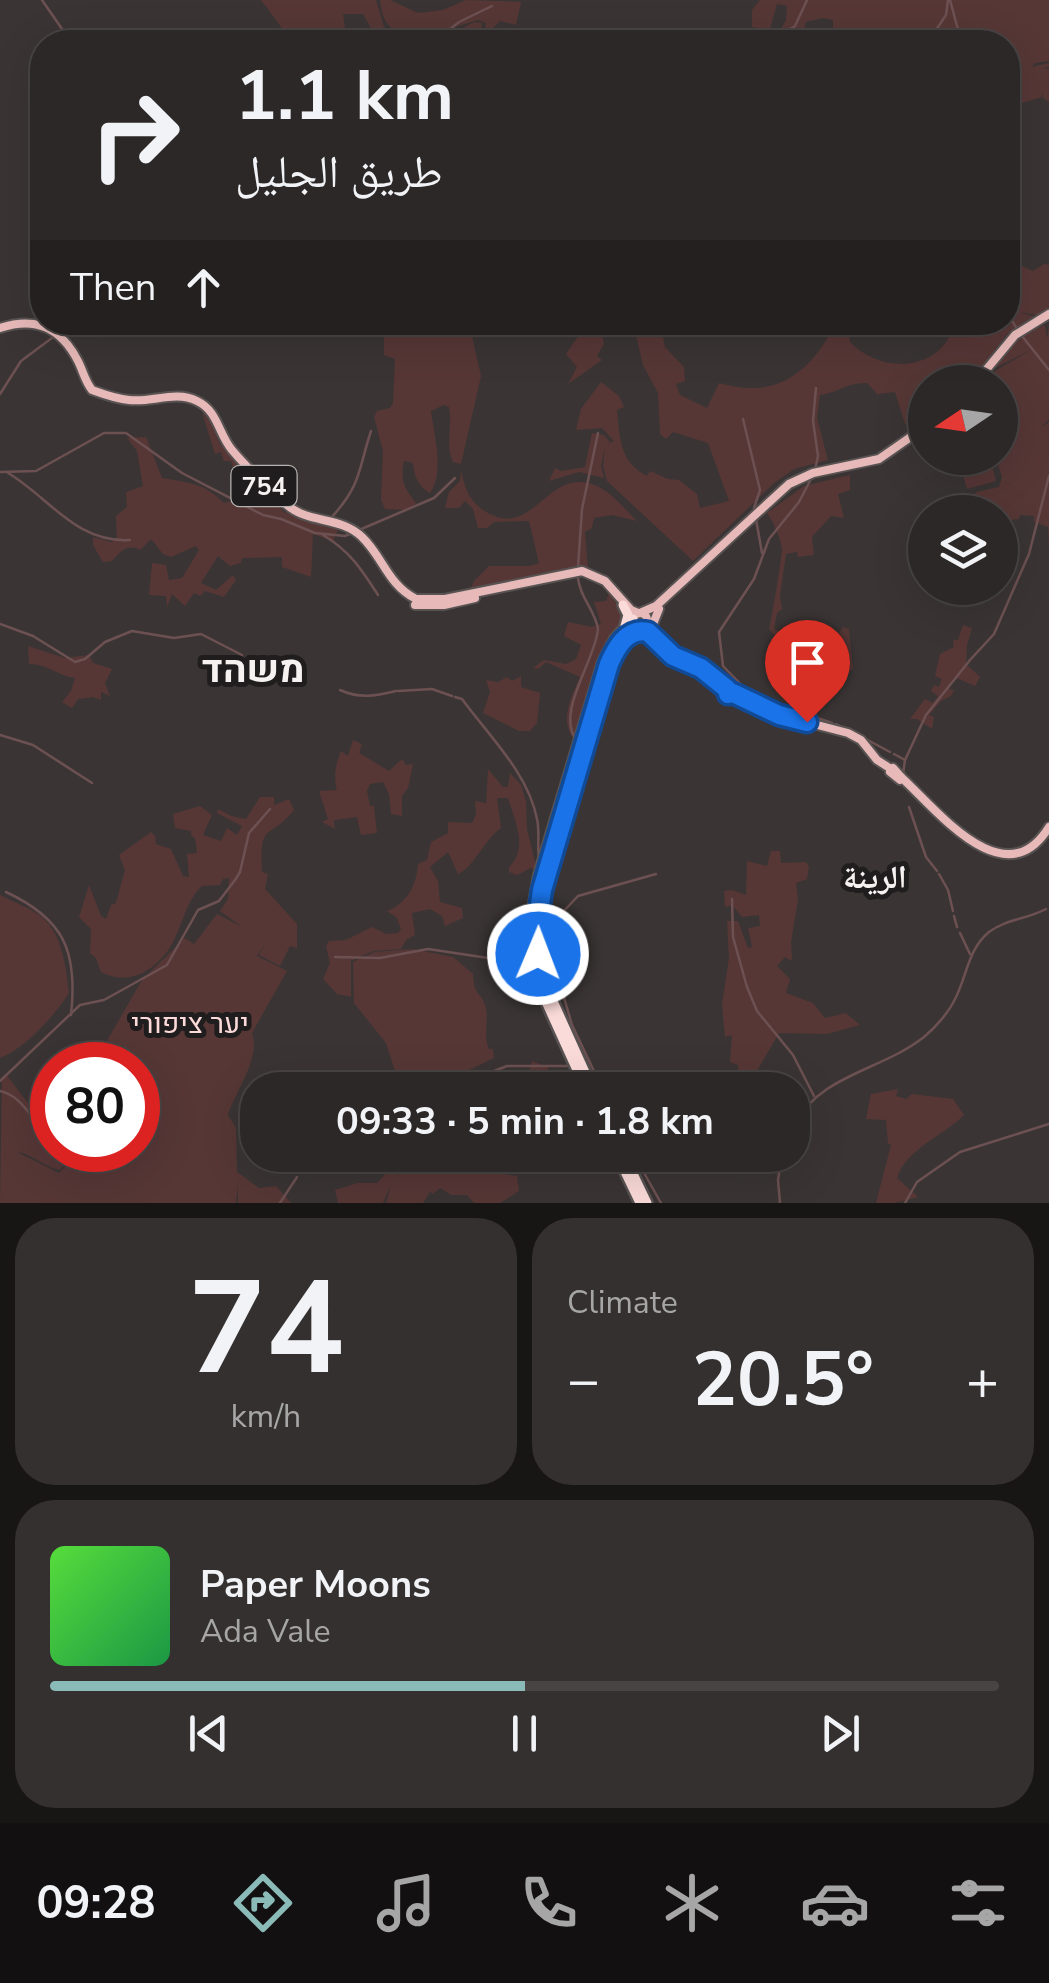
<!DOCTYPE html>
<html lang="en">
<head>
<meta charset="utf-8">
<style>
	body { margin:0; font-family:"Nunito Sans","Noto Naskh Arabic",Heebo,sans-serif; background:#34302f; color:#f1f3f6; height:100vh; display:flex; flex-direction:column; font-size:38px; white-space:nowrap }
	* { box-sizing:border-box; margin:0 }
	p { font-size:32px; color:#a6a6a7 }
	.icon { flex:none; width:55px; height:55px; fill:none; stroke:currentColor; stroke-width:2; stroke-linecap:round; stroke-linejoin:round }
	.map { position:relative; height:1203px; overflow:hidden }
	.details { display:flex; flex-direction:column; gap:15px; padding:15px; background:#181615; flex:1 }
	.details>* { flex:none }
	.hud { position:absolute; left:30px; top:30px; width:990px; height:305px; border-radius:40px; box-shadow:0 10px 40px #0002,0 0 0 2px #484444; background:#2c2827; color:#f1f3f6; overflow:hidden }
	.needle { width:65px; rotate:257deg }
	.controls { position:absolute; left:908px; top:365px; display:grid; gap:20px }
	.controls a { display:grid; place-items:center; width:110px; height:110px; border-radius:50%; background:#2c2827; box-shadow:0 10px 40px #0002,0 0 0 2px #484444; font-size:50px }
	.speed { position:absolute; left:30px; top:1042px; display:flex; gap:20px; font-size:50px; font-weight:700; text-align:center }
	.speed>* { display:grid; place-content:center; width:130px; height:130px; border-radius:50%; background:#2c2827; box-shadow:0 10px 40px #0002,0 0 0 2px #484444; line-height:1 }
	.speed .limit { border:15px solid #d22; background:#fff; color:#111 }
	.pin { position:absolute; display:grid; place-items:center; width:85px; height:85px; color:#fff; margin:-102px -42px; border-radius:50% 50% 50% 0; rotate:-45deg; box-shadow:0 0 10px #0007 }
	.pin .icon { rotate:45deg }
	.me { position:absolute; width:110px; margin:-55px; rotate:1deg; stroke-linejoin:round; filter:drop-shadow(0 0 8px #0008) }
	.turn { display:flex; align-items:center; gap:35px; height:210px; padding:0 40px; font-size:45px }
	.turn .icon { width:130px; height:130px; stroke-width:2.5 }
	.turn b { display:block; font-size:70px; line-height:85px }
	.then { display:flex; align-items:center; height:95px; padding:0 40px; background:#0003; gap:20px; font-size:38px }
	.big { font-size:75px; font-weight:700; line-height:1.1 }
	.details .widget { flex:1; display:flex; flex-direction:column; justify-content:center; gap:15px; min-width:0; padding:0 35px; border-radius:40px; background:#34302f }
	.details .dial { align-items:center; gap:0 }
	.dial b { font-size:130px; line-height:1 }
	.song { display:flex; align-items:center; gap:30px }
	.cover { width:120px; height:120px; border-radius:15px; background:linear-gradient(135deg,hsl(110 70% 55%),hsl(140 70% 35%)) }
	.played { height:10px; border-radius:5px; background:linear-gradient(90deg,#8bbbb9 50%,#484444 50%) }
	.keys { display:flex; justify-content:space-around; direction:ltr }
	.heat { display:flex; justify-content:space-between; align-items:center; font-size:55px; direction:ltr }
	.details .tiles { flex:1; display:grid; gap:15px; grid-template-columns:1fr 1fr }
	.widget:last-child { grid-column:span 2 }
	.trip { position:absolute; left:240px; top:1072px; width:570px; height:100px; border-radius:40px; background:#2c2827; box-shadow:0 10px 40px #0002,0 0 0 2px #484444; font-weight:700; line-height:100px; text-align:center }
	.tab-bar { display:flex; height:160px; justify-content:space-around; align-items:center; background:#121010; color:#a6a6a7 }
	.tab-bar .icon { width:70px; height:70px }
	.tab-bar .current { color:#8bbbb9 }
	.tab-bar b { font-size:45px; color:#f1f3f6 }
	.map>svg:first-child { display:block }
	.green { fill:#563736 }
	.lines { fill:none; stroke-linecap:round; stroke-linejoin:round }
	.stream { stroke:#6d5152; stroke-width:2.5 }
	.major-casing { stroke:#585352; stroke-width:12 }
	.highway-casing { stroke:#585352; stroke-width:14 }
	.major { stroke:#e7bab9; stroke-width:8 }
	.highway { stroke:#fbdbd9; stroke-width:9 }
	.route-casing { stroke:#114b97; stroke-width:25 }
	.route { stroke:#1a73e8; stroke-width:18 }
	.labels { text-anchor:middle; stroke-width:10; stroke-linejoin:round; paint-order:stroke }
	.shield { fill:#1f1d1d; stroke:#b6b2b2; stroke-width:2.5 }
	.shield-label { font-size:25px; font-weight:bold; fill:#f6f2f2 }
	.park-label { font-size:28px; fill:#fbdad9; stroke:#1f1d1d }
	.quarter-label { font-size:32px; font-weight:bold; fill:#f6f2f2; stroke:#1f1d1d }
	.district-label { font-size:38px; font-weight:bold; fill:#f6f2f2; stroke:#1f1d1d }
</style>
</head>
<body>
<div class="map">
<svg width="1049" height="1203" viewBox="0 0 1049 1203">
	<rect width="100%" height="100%" fill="#3a3534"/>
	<g class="green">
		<path d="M261 0H376L384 27C414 51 448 35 475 22L482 23 479 42H379L363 14H343L347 42H282L279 36 282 28Z"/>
		<path d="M380 0H390L418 13 443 10 466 0 521 2 516 25 500 21 483 38 486 23 478 20C443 30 384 57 380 0Z"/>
		<polygon points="760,0 1049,0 1049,61 1035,63 1032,67 1049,63 1049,67 1043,68 1049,69 1049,102 1043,98 1043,90 1042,97 1008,107 1008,42 861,42 853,38 852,42 833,42 833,20 823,18 806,22 803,32 787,42 774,42 786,20 787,6 777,4 770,29 763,29 755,42 758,28 752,27 752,10"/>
		<path d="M1008 260 1033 271 1044 264 1049 265V311L1037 315 1020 312 1035 317 1008 333 982 366 964 367 963 359 965 370 981 369 971 382H925V388L922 385 911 397 923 414 912 424H905L895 392 877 394 867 383C848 382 837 393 820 395L817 418 828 460 794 469 773 484 693 561 607 481 603 466 605 446 601 466 604 478 579 472 549 481 555 468 561 471 585 467 592 433 604 435 610 442 607 444 614 441 602 428 576 430 581 409 601 382 619 396 624 407 617 410C620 437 619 462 647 476L650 471 668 479 679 480 697 494 700 508 729 501 708 443 673 432 666 439 660 434 658 393 643 365 633 323H660L665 347 684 367 685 381 676 384 680 395 707 408 719 383C777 400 810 373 836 323H847L850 342C882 375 942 372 955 323H960L955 337 962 323 1008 322Z"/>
		<polygon points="588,322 600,323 604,344 597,356 602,360 568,384 577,367 566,354"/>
		<path d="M380 323H439V326L450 333 453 326 449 331 442 323H469L481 376 461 464 453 462C445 444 453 425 449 407L444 405 431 411C434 435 445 472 430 493 418 487 414 475 413 463L404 461C400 480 404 488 416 503L408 510 385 509 381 500 383 451 374 417 377 411 390 408 393 403 395 359 384 355V327Z"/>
		<path d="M1045 325 1047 338 1049 325V419L1041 428 1049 422V548L1048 527 1034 522V516L1020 515 1019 519 1010 520 1000 534V512H979L972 501 976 492 999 487 1002 477 996 458H1000V382H988L995 371 1034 348 995 368C1009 349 1022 333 1045 325Z"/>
		<path d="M202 412 211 423 220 444 284 512 338 530 333 541 313 534 311 577 282 567V557L242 558 241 563 230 566 218 556 201 583 216 590 233 575 236 580 224 597 205 591 200 596 194 593 185 606 172 594 167 607 166 596 149 595 152 563 166 565 169 580 182 578 199 550 196 546 171 557 163 554 151 539 140 550C126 543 120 552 112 561L103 562 93 545V537L111 542 117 539 116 516 127 507 126 492 143 486 137 451 127 438 146 437 162 478C188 482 206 484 224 503L244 498 231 461H224L221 452 215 454Z"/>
		<polygon points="990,460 996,481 967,489 961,468"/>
		<path d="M461 470C464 486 469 501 483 510 528 540 543 481 580 482 604 482 621 505 637 521L612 515 594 518 592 528 585 532 588 568 559 571 469 592 474 581 489 566H530L539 563 529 521 494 522 487 528H478L473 509 465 501 459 508H445L449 492 460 481Z"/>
		<path d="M850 475V490L838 494 844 518 831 516 812 537 814 555 798 557 797 552 786 554 780 596 782 609 777 613 774 628 782 634 792 657 769 629C771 625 782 556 782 550 781 538 774 523 767 513L804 486Z"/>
		<path d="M609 593 623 613 624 621 576 742C558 722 571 698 580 677L546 662 538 669 533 668 544 660 566 664 576 659 581 645 564 636 568 622 592 627 601 624 594 602 606 601Z"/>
		<polygon points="963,625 972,628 967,645 966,664 980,677 975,686 954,677 949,689 954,690 951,696 941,701 929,715 934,717 932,729 917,719 910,719 925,699 933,703 938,696 931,691 934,685 939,687 942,679 935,676 940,654 954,647 953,640 958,640"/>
		<polygon points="843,627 849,629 853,669 846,672 847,679 841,681 836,668 830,671 827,665 832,661 829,655 837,646 834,641"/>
		<path d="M28 646 65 658 89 655 93 663 112 669 105 683 110 696 101 692V700L93 697 78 699 72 708 62 702 71 691 75 678C58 676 48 664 29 664Z"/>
		<polygon points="521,676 521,687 540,693 537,723 530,731 519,731 483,713 490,692 486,680 498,682 507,677 512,681"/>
		<path d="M353 740 362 744 359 753 389 771 402 759 406 765 413 764 408 788 402 796V816L391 814 389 794 383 782 370 784 367 791 370 806H374L377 833 361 835 357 817 334 820 335 829 322 822 328 819 319 791 337 790C333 777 336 763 341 751L348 756Z"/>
		<path d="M488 769 503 787H508L510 773 521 785 526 801 527 829 537 870 531 868 517 875 509 872V867C529 847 515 822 508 798H497L501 828C484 840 475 866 458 874L448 852 430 867 438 881 440 902 462 908 463 918 445 926 442 916 430 909 412 913 415 935 406 940 401 949 373 951 351 961V997L337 994 323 979 330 963 326 946 329 941 346 940 372 927 386 934 398 933 401 929 397 918 387 911C407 904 417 884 418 864L427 860 431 842 448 833V822L472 823 476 815 475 801 486 803Z"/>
		<path d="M260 797H274V805L289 799 294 810C269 841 259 820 262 872L268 874 265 889 297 924V948L290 946 280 966 259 955 266 943 257 956 287 971 252 1033C261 1058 236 1090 228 1115L236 1128 237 1172 259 1188 276 1186 291 1203H238V1183L236 1203H0L2 1076 8 1077 40 1119 52 1120V1150H70L72 1156 60 1170C44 1167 30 1153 17 1152L59 1173 75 1157 73 1150H138V1065H93L142 980 185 938 194 944 217 914 242 927 220 911 228 899 229 878 223 879 220 885 202 886C184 903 182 930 169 949 152 973 127 986 101 972L96 958 90 953 91 929 79 917 89 885 101 916 106 919 111 905 116 903 125 870 119 855 151 832 155 836 156 844 171 849 183 876 189 877 187 854 197 853 195 838 191 835V831L175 828 173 814 200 806 212 815 203 835 221 841 227 828 237 835 242 826 217 813 218 809 231 816 246 819Z"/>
		<polygon points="771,851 780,851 781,863 806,862 809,867 807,879 796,883 798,899 791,942 792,961 785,957 777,966 790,979 786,993 813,1003 825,1018 846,1013 860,1025 827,1034 779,1033 746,1090 740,1090 738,1065 730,1062 732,1035 725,1037 722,1004 729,958 727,921 738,921 748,948 752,947 748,928 760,926 759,915 742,917 732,905 725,907 724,891 732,890 746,895 747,861 767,866"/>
		<path d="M0 895C13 902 32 908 43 918 63 936 66 968 69 993 54 1016 26 1048 0 1058Z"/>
		<path d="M413 949 453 957 473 974C474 997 480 990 485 1005 490 1020 482 1035 489 1049H493L494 1058 442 1083 434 1090H410L408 1087V1090H401L386 1043 354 1003 353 962 374 952Z"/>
		<polygon points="532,1061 547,1067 553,1081 575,1074 583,1090 577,1090 576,1086 559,1090 448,1090 491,1075 529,1072"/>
		<path d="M898 1089 896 1096 906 1099 912 1094 953 1099 964 1115C942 1137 907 1148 897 1178L918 1197 895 1203H876L891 1145 888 1143 886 1120 866 1119 871 1094Z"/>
		<polygon points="390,1155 407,1155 405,1167 396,1179 407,1167 410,1155 500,1155 502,1174 517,1176 519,1191 500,1203 474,1203 467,1195 451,1195 440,1188 433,1194 430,1192 423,1203 386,1203 391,1184 383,1203 338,1203 335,1190 357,1183 377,1183 390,1169"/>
	</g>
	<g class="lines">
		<g class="stream">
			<polyline points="42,0 71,42"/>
			<polyline points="950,0 957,26 965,42"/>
			<polyline points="434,42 459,22 492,6"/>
			<polyline points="770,42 795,26 807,0"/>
			<polyline points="928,42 946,15 948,0"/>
			<polyline points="1008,314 1017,329"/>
			<polyline points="1022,336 1049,370"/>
			<polyline points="0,394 21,361 64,329 67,322"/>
			<polyline points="743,419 760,490 754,508 762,553"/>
			<polyline points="815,470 818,456 813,421 816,388"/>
			<polyline points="0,472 36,471 104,433 126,433 182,473 263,515 281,519 315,533 345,536 434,498 455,478"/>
			<path d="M8 473C49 497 75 543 130 540"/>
			<polyline points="812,477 799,502 769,539 754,579 719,632 723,666 752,696 832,723"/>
			<path d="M331 518C362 484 358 470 371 431"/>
			<path d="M323 535C350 551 362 570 378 595"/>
			<polyline points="578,567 582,509 598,433"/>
			<polyline points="0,624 33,636 75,662 85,659 105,642 132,631 174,638 201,634 242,655"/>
			<path d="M340 690C360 699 375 696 396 691"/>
			<polyline points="398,691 432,689 452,696"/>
			<path d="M455 697 462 699C489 736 528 773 537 819 540 832 537 846 539 858"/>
			<polyline points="836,724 848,730"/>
			<polyline points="0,735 33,745 92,783"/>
			<path d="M575 738C557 710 595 661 598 629 595 610 580 598 578 578"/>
			<polyline points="864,738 890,752"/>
			<polyline points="894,754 905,760"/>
			<polyline points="903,774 905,760 926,715 970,660 994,634 1029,554 1049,476"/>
			<polyline points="909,807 926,857 937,871"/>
			<polyline points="554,862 547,887 545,951 551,953 572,1025 603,1090"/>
			<polyline points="939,874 948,890 953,911"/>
			<path d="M6 892C64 919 78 951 71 1015"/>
			<polyline points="732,899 733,937 747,987 757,1011 793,1055 814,1096"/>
			<polyline points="954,916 957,927"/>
			<polyline points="546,930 578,896 656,874"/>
			<polyline points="960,933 970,954"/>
			<polyline points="335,957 380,958 428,949 529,964"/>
			<polyline points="0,1081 80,1005 104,1000 167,965 198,910 219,901 235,880 240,872 249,833 270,809"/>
			<polyline points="445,1090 507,1066 571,1066"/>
			<path d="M0 1091C24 1096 33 1124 52 1139"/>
			<path d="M792 1127C822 1073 879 1072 924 1037 935 1028 948 1013 954 1001 967 978 967 950 989 932 1006 919 1028 919 1046 909"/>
			<polyline points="62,1150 65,1155 92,1166"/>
			<polyline points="634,1155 661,1203"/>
			<polyline points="280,1203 297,1177"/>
			<polyline points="780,1203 778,1180 782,1155"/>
			<polyline points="905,1203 917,1182 960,1152 1049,1124"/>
		</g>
		<g class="major-casing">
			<g id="major">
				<path d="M0 328C36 316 61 328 78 361 83 371 85 381 92 390 103 394 116 399 129 400 152 403 175 390 197 401 218 411 218 433 232 450 248 469 267 487 286 504 307 524 341 516 362 537 383 557 388 585 416 599"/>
				<polyline points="976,382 1015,335 1049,314"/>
				<polyline points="416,599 445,599 582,571 605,581 631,610 638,613"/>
				<polyline points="415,605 444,605 475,598"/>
				<circle cx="640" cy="620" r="7"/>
				<polyline points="640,613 656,606 789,484 813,473 879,459 925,427"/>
				<polyline points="653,635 673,656 701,668 727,689"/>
				<polyline points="655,635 653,624 659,609"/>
				<polyline points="733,693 779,715 848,733 861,740 877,760 891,769"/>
				<polygon points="893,768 901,777 900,780 890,772"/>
				<path d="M901 777C938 811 1005 898 1049 827"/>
			</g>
		</g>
		<g class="highway-casing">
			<g id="highway">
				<polyline points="623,605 628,615 625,626"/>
				<polyline points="636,631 644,631 654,637"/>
				<polyline points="586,1090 538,984 530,925 539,875 603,662 615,639 633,619"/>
				<polyline points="593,1090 544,981 537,943 537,918 545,877 609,664 629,633 639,627"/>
				<polyline points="617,1155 640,1203"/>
				<polyline points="624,1155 647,1203"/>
			</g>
		</g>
		<use href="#major" class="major"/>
		<use href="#highway" class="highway"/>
	</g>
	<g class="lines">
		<g class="route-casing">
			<path id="route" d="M538 954 537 926 542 890 609 664C616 648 627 627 648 632L673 656 701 668 727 689 728 694 733 693 779 715 807 722"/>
		</g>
		<use href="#route" class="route"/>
	</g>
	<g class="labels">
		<rect class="shield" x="231.5" y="466" width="65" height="40" rx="8"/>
		<g class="shield-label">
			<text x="264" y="495">754</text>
		</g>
		<g class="park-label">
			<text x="190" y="1033">יער ציפורי</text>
		</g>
		<g class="quarter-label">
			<text x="875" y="888">الرينة</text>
		</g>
		<g class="district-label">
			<text x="253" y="682">משהד</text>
		</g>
	</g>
</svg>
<div class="controls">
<a><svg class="needle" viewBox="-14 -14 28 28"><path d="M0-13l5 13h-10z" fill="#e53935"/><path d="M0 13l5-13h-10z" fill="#a6a6a7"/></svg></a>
<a><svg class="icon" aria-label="layers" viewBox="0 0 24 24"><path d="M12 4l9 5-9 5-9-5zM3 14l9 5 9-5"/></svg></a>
</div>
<div class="speed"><div class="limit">80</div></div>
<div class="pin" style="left:807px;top:722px;background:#d93025"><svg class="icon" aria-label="arrive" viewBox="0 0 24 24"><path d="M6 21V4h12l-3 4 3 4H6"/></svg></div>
<svg class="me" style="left:538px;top:954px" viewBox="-20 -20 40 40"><circle r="17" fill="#1a73e8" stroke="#fff" stroke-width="3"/><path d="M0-11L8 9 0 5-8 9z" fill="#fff"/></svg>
<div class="trip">09:33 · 5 min · 1.8 km</div>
<div class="hud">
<div class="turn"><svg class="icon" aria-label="right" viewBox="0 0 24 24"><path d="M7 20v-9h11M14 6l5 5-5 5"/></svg><div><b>1.1 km</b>طريق الجليل</div></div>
<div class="then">Then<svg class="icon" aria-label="ahead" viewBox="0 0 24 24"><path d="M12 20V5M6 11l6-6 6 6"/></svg></div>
</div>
</div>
<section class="details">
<div class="tiles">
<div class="widget dial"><b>74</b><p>km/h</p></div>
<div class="widget"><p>Climate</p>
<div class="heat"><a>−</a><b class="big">20.5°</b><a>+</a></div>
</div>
<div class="widget">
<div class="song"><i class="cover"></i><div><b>Paper Moons</b><p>Ada Vale</p></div></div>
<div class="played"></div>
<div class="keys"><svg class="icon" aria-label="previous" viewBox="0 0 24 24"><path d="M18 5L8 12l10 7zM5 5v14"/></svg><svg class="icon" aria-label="pause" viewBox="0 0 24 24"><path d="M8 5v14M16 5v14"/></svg><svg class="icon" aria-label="next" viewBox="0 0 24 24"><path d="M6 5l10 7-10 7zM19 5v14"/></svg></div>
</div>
</div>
</section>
<nav class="tab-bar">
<b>09:28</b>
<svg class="icon current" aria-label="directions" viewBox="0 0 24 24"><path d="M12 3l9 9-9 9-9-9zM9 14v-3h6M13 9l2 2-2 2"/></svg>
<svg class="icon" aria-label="music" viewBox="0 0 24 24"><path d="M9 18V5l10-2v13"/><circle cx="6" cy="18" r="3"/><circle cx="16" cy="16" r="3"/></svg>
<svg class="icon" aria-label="phone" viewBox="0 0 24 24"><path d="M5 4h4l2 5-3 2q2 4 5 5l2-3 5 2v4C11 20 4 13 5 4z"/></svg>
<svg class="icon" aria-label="climate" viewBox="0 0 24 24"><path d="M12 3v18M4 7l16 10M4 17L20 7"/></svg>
<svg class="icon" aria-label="car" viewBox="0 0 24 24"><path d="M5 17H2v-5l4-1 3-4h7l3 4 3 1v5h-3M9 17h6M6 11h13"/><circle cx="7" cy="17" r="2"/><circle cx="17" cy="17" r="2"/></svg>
<svg class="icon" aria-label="filters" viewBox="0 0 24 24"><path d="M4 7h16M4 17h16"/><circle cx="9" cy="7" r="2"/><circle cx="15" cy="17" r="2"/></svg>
</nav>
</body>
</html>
